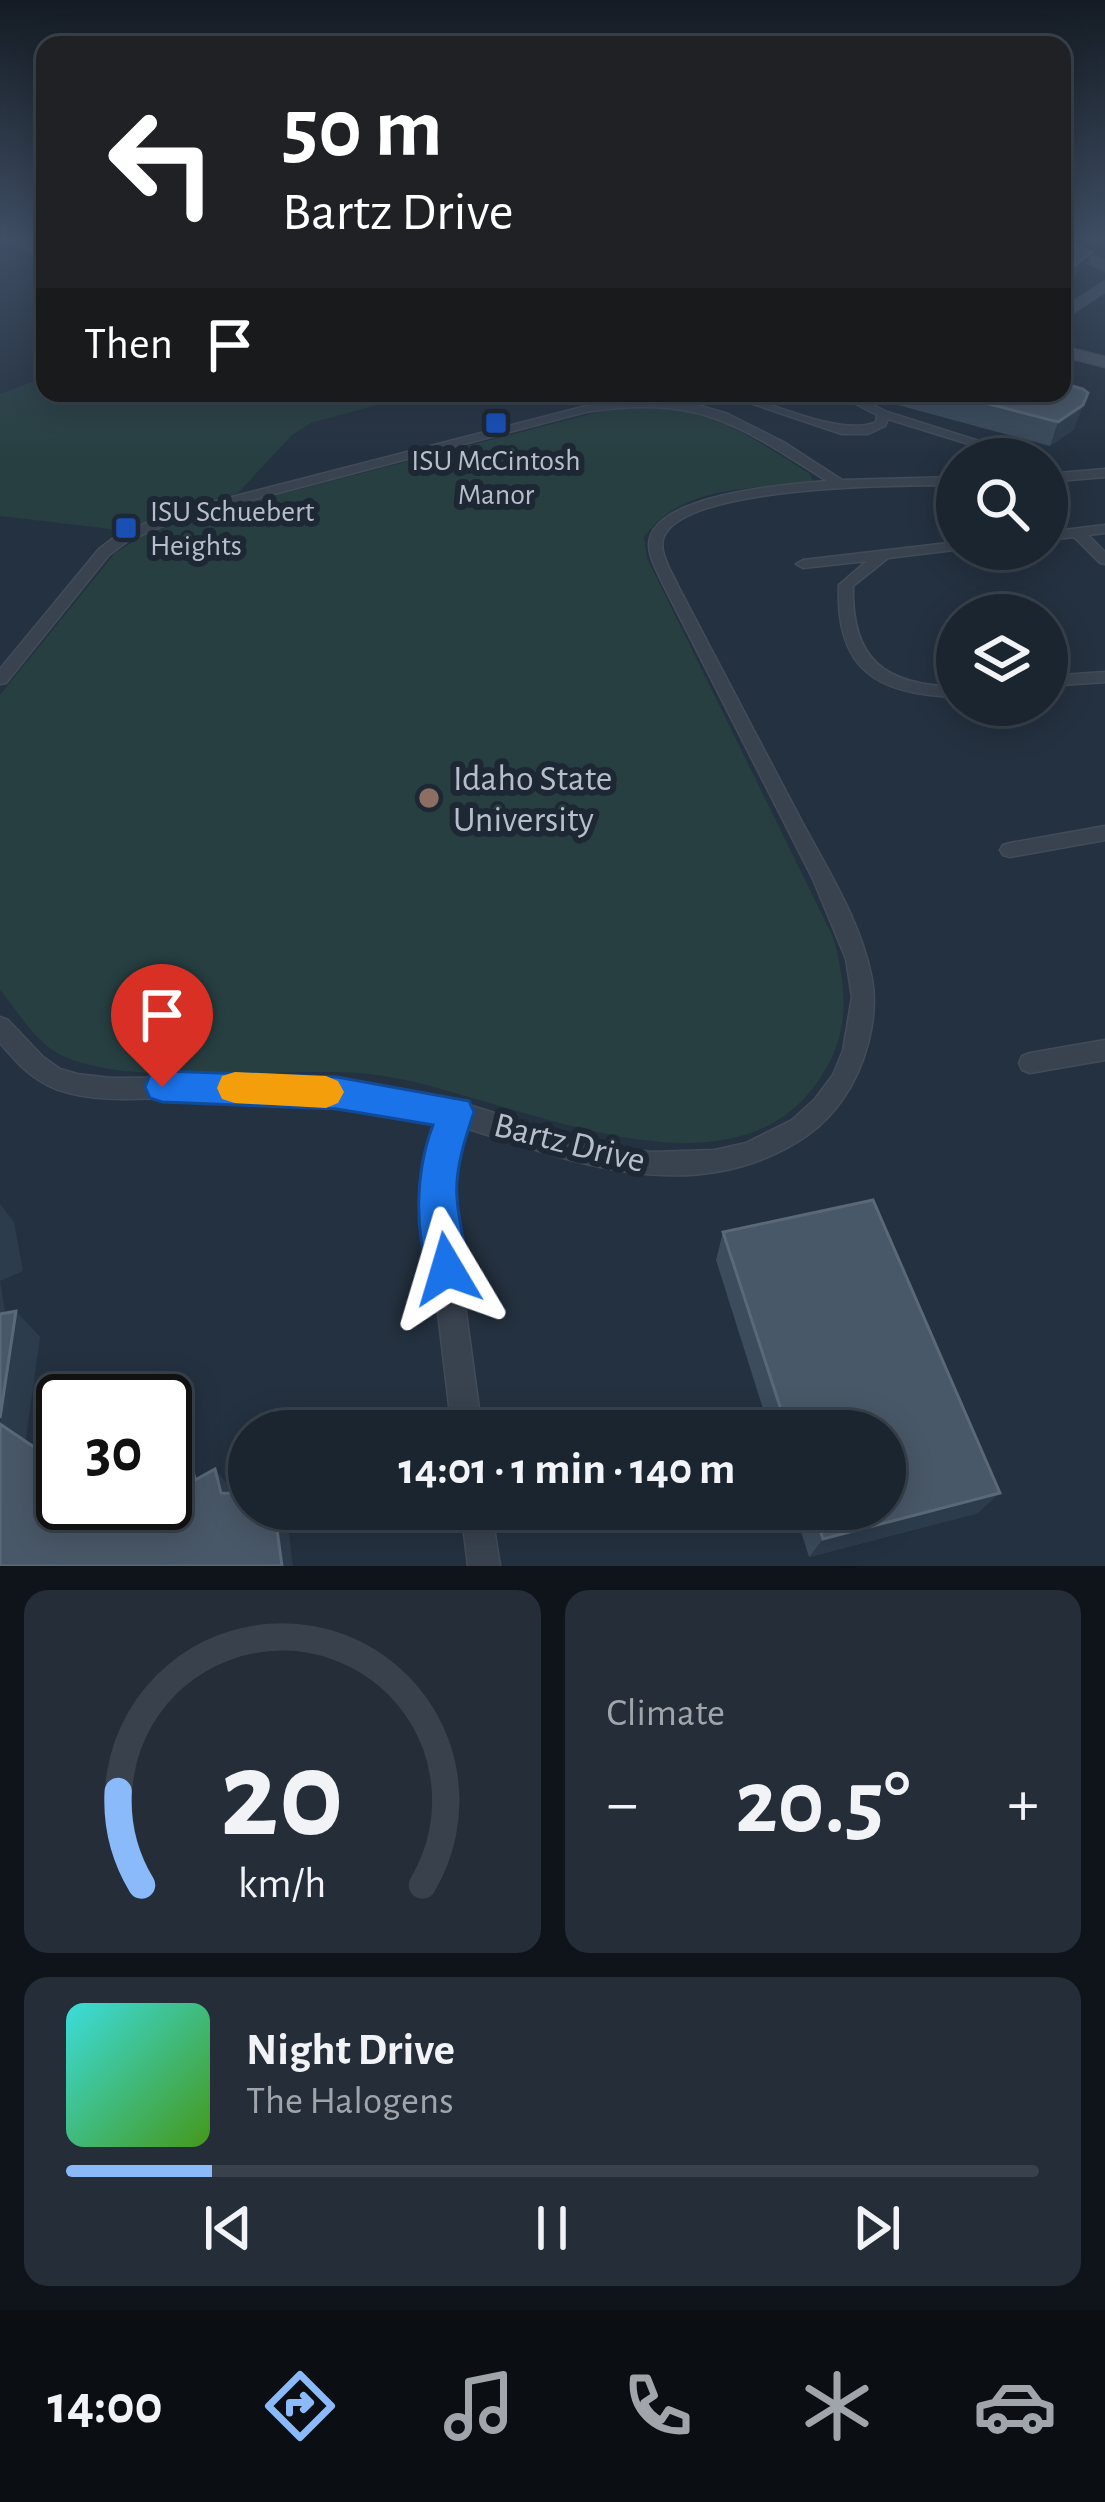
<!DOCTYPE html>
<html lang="en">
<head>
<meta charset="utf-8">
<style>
	body { margin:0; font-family:"Alegreya Sans",sans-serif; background:#242d38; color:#f1f3f6; height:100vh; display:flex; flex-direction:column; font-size:45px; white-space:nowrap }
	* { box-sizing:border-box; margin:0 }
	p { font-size:39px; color:#a0a5ab }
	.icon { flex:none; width:66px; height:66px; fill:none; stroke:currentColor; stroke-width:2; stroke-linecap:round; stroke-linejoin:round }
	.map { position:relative; height:1566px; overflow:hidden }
	.panel { display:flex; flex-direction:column; gap:24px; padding:24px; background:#0f141a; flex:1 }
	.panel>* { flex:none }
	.top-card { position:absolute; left:36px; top:36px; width:1035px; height:366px; border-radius:24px; box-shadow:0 6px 30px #0003,0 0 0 3px #39424c; background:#202124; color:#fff; overflow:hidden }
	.fabs { position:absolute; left:936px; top:438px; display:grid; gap:24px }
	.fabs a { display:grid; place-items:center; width:132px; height:132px; border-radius:50%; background:#1b2530; box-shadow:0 6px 30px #0003,0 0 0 3px #39424c; font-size:60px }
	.speed { position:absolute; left:36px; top:1374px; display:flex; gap:24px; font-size:60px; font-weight:700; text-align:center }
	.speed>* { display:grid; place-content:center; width:156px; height:156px; border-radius:50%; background:#1b2530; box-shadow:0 6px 30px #0003,0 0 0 3px #39424c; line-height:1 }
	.speed .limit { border:6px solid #111; border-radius:18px; background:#fff; color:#111 }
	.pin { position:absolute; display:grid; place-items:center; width:102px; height:102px; color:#fff; margin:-123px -51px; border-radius:50% 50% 50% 0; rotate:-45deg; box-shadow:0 0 12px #0007 }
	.pin .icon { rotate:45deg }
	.me { position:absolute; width:132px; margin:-66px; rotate:353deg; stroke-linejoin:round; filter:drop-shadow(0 0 9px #0008) }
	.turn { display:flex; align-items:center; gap:42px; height:252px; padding:0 48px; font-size:54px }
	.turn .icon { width:156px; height:156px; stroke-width:2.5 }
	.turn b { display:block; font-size:84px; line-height:102px }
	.then { display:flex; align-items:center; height:114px; padding:0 48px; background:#0003; gap:24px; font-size:45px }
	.big { font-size:90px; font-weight:700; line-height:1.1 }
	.panel .widget { flex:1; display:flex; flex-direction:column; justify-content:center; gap:18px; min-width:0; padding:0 42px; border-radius:24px; background:#242d38 }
	.panel .dial { align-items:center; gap:0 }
	.dial svg { height:312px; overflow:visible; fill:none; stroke:#39424c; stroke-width:7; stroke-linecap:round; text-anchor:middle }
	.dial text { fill:#f1f3f6; stroke:none }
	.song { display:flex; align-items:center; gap:36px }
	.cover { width:144px; height:144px; border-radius:18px; background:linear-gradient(135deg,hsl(180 70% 55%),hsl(100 70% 35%)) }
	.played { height:12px; border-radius:6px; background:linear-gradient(90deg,#8bbafa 15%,#39424c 15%) }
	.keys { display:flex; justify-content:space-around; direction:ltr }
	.heat { display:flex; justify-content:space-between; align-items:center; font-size:66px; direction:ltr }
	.panel .tiles { flex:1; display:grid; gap:24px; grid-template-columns:1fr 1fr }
	.widget:last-child { grid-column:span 2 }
	.trip { position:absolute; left:228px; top:1410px; width:678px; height:120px; border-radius:60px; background:#1b2530; box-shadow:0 6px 30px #0003,0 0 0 3px #39424c; font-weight:700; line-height:120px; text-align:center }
	.menu { display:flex; height:192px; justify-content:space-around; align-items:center; background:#0b0f13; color:#a0a5ab }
	.menu .icon { width:84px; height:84px }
	.menu .current { color:#8bbafa }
	.menu b { font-size:54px; color:#f1f3f6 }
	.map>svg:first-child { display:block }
	.green { fill:#273f41 }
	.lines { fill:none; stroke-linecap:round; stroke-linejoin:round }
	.street-casing { stroke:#424c59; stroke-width:3 }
	.secondary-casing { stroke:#424c59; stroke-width:3 }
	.street { fill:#394350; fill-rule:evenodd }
	.secondary { fill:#475263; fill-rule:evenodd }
	.wall { fill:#3c4c5c }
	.shaded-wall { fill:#2d3c4c }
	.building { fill:#495868; stroke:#5a6877; stroke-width:3 }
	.route { fill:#1a73e8; stroke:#114b97; stroke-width:3 }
	.slow { fill:#f59e0b }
	.transit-dot { fill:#1a4fb4; stroke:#1e2835; stroke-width:4.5 }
	.education-dot { fill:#8d6e63; stroke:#1e2835; stroke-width:4.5 }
	.labels { text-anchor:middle; stroke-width:12; stroke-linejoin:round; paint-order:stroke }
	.far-poi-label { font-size:30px; fill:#b5beca; stroke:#1e2835 }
	.poi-label { font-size:36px; fill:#b5beca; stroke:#1e2835; text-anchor:start }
	.street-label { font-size:36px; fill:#b5beca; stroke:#1e2835 }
</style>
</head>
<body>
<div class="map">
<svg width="1105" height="1566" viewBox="0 0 1105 1566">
	<rect width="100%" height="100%" fill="#243140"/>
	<g class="green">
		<polygon points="45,377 45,393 421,393 311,423 292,435 238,493 119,530 0,516 0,394"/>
		<path d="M622 406C709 406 738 429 809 473L814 483C755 489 682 484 644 537L647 558 833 937C848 992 851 1036 816 1084 721 1216 493 1087 369 1074 290 1065 116 1091 54 1051 33 1038 16 1009 0 990V695L115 553 142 536 207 513Z"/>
	</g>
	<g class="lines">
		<g class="street-casing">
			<g id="street">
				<path d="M720 393H737C772 404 843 437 876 422L877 415 835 393H850L887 412 1036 459H1017L888 419 885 426 868 434H842Z"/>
				<path d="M627 399H662L694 404 728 414 785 443 842 480 957 477V485C905 485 688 485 664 536 657 551 673 574 679 588 720 666 761 744 802 822 829 872 861 922 872 979 879 1019 865 1068 842 1100 822 1129 795 1146 763 1159 662 1199 560 1157 462 1127L457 1142 450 1194 482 1431H452L424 1194 433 1142 441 1121C364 1101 282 1098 203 1097 154 1096 103 1106 56 1089 32 1080 16 1062 0 1043V1017L8 1020 43 1057 60 1069 77 1074 111 1078 247 1077 371 1087 456 1101 587 1142 651 1152 715 1150 746 1143 792 1120 815 1099 833 1075 843 1051 852 997 846 959 813 879 665 588C659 575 649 559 649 544 651 494 790 484 827 481 736 423 698 395 586 412L183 518 129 540 109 555 6 683 0 684V669L99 549 119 534 173 512 582 407Z"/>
				<polygon points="1105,469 1105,477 1047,482 1047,474"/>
				<polygon points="1105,525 1105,533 1088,535 1105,552 1105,564 1100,563 1074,537 1047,540 1047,532"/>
				<path d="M957 542V549H962L888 558 853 586C851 661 886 685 957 687V697C878 695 835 670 839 585L867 561 803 568 796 564 803 560Z"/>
				<polygon points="1105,672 1105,682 1047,686 1047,676"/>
				<polygon points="1105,826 1105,840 1010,857 1003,855 1000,850 1003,845 1010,843"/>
				<polygon points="1105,1040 1105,1060 1030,1073 1022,1070 1019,1063 1022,1056 1030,1053"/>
				<polygon points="461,1509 491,1509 500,1566 468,1566"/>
			</g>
		</g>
		<g class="secondary-casing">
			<g id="secondary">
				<polygon points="1,240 18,240 45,249 45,258"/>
				<polygon points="1062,243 1105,261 1105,271 1062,251"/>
				<polygon points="1105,281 1105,292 1062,320 1062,309"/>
				<polygon points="1062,346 1105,357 1105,367 1062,356"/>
			</g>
		</g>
		<use href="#street" class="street"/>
		<use href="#secondary" class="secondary"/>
	</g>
	<g class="wall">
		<polygon points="880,393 1062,393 1074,429 1050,446 883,401 885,394"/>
		<polygon points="723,1232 978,1513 809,1557 794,1509 885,1509 885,1431 770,1431 716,1260"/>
	</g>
	<g class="shaded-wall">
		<polygon points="1092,252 1087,267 1062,287 1065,272"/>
		<polygon points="1072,350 1065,373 1062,376 1062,360"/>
		<polygon points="1088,393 1074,429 1050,446 1058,422"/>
		<polygon points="0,1204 14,1222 23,1271 0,1281 10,1342 0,1332"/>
		<polygon points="16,1311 40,1337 25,1446 0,1424"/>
		<polygon points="34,1447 58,1469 63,1481 63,1497 48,1484"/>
		<polygon points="215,1469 231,1489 237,1513 221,1493"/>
		<polygon points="1000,1493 978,1513 809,1557 823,1539"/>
		<polygon points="109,1503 134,1503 126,1548 104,1529"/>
		<polygon points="275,1515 289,1534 293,1566 282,1566"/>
	</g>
	<g class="building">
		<polygon points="1069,242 1092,252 1065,272 1062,271 1062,246"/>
		<polygon points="1062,348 1072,350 1062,360"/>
		<polygon points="1062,383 1083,389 1088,393 1083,405 1058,422 947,393 1062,393"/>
		<polygon points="873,1200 1000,1493 823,1539 813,1509 885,1509 885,1431 788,1431 723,1232"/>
		<polygon points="16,1311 0,1418 0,1314"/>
		<polygon points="0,1424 34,1447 48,1484 63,1483 63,1503 109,1503 104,1529 151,1503 165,1503 165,1485 193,1470 195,1480 215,1469 221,1493 249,1494 249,1509 271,1509 275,1515 282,1566 0,1566"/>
	</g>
	<linearGradient id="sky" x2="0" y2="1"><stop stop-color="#141b23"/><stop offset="0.52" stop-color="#3f4e64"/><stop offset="1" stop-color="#3f4e64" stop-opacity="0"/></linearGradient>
	<rect width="1105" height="459" fill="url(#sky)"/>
	<path class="route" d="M162 1071 337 1077 469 1101 474 1112C465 1139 455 1169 457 1197 458 1226 472 1256 461 1283L447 1289 433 1283C413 1236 415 1172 433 1125L337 1109 162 1102 150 1098 145 1087 150 1075Z"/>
	<polygon class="slow" points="235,1072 326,1076 338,1081 344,1092 338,1103 326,1108 235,1103 222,1099 217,1088 222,1076"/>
	<g class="transit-dot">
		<rect x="484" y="411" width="24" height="24" rx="6"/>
		<rect x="114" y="516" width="24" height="24" rx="6"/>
	</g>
	<circle class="education-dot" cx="429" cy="798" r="12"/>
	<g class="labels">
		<g class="far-poi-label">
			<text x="496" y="470">ISU McCintosh<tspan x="496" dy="34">Manor</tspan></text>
			<text x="150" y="521" text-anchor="start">ISU Schuebert<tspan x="150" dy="34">Heights</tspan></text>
		</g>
		<g class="poi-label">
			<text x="453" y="790">Idaho State<tspan x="453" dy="41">University</tspan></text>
		</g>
		<g class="street-label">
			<text transform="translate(570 1141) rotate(14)" y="13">Bartz Drive</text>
		</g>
	</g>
</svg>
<div class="fabs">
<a><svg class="icon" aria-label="search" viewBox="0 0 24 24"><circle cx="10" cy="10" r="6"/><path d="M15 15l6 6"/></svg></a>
<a><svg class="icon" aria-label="layers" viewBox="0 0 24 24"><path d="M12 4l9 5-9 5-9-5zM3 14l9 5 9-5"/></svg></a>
</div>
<div class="speed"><div class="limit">30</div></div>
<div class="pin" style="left:162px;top:1087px;background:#d93025"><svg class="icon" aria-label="arrive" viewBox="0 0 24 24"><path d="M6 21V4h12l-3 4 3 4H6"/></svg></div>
<svg class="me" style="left:447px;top:1269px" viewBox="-20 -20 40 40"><path d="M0-17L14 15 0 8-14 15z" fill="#1a73e8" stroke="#fff" stroke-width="4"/></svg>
<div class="trip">14:01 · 1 min · 140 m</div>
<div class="top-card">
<div class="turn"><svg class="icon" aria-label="left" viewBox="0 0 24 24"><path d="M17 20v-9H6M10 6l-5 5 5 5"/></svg><div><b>50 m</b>Bartz Drive</div></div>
<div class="then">Then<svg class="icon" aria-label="arrive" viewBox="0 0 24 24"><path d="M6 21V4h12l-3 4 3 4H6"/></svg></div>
</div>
</div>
<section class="panel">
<div class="tiles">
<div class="widget dial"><svg viewBox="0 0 100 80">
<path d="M14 69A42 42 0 1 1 86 69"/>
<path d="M14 69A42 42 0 0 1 8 45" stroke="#8bbafa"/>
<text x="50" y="56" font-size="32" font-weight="700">20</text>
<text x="50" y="72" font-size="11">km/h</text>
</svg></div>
<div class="widget"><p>Climate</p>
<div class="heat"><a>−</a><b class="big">20.5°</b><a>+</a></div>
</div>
<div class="widget">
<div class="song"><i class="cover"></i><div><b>Night Drive</b><p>The Halogens</p></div></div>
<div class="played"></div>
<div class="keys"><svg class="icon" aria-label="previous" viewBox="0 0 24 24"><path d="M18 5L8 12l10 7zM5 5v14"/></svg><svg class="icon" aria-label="pause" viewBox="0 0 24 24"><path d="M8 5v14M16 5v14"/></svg><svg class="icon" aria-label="next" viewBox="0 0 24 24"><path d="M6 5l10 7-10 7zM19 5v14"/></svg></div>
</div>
</div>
</section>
<nav class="menu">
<b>14:00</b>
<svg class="icon current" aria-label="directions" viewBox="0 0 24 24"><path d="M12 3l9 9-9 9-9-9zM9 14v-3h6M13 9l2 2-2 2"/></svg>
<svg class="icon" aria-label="music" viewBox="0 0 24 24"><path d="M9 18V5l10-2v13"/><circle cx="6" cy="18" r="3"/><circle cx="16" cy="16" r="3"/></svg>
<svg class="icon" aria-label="phone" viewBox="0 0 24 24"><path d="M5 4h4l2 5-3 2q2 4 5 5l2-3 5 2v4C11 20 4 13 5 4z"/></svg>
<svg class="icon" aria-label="climate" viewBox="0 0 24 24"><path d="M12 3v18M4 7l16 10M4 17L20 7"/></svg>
<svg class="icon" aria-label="car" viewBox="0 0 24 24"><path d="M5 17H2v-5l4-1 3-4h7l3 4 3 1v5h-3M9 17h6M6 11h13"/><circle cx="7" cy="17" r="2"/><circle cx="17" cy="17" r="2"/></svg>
</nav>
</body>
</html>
